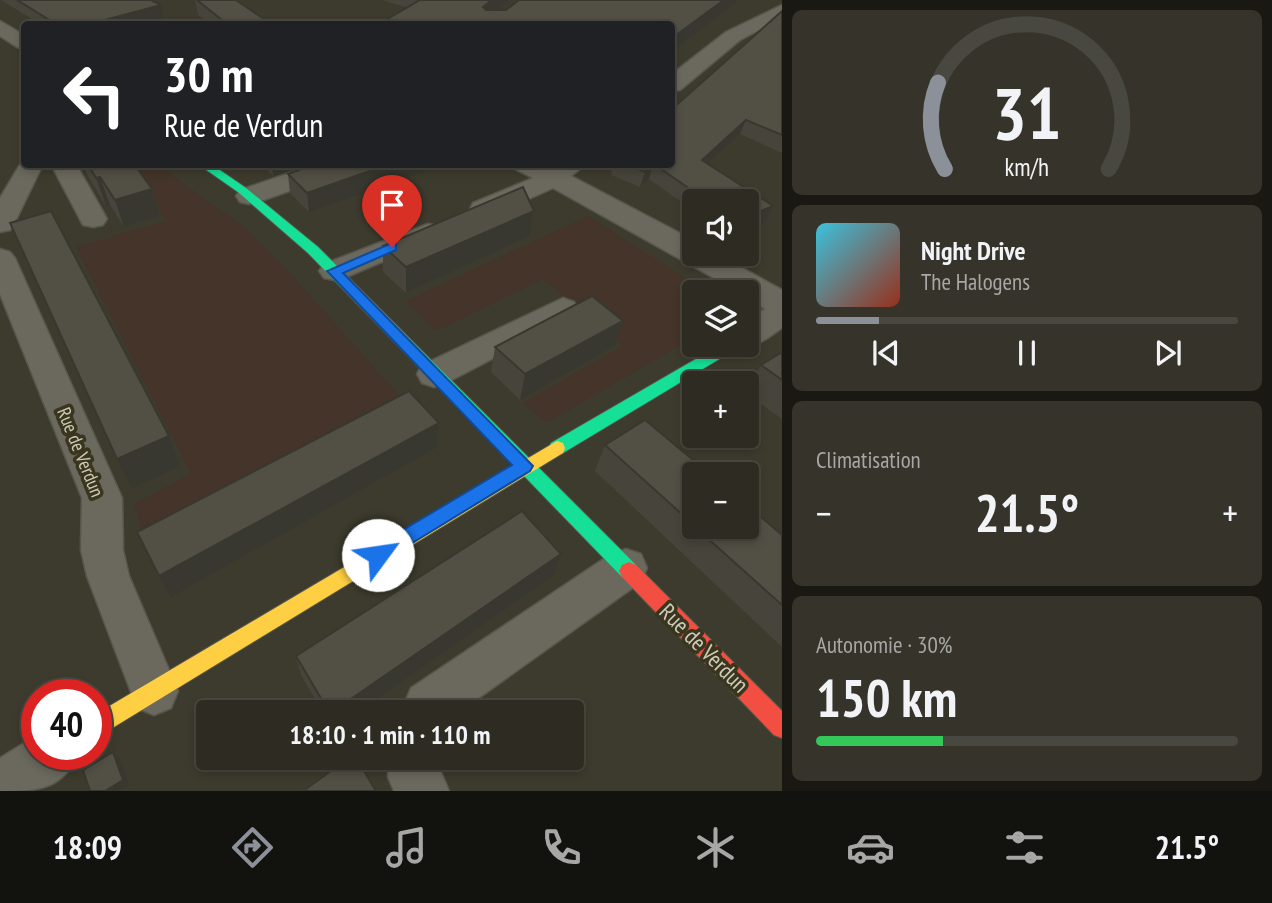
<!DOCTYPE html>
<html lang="fr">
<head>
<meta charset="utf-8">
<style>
	body { margin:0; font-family:"PT Sans Narrow",sans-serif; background:#36342a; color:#f1f3f6; height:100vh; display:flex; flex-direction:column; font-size:26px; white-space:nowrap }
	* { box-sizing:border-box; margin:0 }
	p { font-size:23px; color:#a7a7a5 }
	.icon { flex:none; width:38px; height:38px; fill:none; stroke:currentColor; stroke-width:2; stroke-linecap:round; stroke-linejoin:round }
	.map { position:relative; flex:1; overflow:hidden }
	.details { display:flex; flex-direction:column; gap:10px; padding:10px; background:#191813; width:490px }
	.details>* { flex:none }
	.guide { position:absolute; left:21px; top:21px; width:654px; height:147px; border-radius:7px; box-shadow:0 4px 10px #0003,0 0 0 2px #494840; background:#202124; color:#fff; overflow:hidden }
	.fabs { position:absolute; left:682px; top:189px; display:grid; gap:14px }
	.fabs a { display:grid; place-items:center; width:77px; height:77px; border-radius:7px; background:#2e2c22; box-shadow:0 4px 10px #0003,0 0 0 2px #494840; font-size:35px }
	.speed { position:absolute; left:21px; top:679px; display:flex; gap:14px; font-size:35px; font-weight:700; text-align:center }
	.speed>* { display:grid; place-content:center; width:91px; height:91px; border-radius:50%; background:#2e2c22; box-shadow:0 4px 10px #0003,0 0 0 2px #494840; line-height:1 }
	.speed .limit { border:10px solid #d22; background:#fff; color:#111 }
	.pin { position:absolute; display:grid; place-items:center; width:60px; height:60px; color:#fff; margin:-72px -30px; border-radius:50% 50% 50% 0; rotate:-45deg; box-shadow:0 0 7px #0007 }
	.pin .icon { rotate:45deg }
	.me { position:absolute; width:77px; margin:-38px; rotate:59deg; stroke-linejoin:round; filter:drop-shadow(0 0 5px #0008) }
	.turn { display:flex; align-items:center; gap:24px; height:147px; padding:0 28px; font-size:32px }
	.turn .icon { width:91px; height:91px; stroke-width:2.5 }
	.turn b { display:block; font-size:49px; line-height:60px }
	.big { font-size:52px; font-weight:600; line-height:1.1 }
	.details .card { flex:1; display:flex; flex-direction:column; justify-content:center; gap:10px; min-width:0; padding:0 24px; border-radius:10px; background:#36342a }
	.details .dial { align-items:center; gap:0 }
	.dial svg { height:182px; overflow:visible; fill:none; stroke:#494840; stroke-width:7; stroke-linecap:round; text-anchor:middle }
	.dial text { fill:#f1f3f6; stroke:none }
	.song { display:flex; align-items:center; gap:21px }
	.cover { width:84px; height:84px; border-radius:10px; background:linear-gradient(135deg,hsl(190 70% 55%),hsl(10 70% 35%)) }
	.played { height:7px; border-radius:4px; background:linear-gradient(90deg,#8c9099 15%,#494840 15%) }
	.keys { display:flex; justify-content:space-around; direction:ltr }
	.heat { display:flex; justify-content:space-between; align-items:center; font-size:38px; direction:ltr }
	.charge { height:10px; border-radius:5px; background:linear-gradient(90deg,#34c759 30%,#494840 0) }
	.trip { position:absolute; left:196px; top:700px; width:388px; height:70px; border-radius:7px; background:#2e2c22; box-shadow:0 4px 10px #0003,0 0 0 2px #494840; font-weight:600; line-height:70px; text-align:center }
	.menu { display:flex; height:112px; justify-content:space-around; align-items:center; background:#12120e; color:#a7a7a5 }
	.menu .icon { width:49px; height:49px }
	.menu .current { color:#8c9099 }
	.menu b { font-size:32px; color:#f1f3f6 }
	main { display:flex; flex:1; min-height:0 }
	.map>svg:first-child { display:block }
	.green { fill:#443429 }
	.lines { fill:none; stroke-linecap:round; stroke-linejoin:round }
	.street-casing { stroke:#57564c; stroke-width:3 }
	.fast-casing { stroke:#57564c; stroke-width:2 }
	.slow-casing { stroke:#57564c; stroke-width:2 }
	.jam-casing { stroke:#57564c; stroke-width:2 }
	.street { fill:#6b695e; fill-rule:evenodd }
	.fast { fill:#16e098; fill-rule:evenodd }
	.slow { fill:#ffcf43; fill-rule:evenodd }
	.jam { fill:#f24e42; fill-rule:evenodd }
	.wall { fill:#47453b }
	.shaded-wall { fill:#393830 }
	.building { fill:#525045; stroke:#393830; stroke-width:2 }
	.route { fill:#1a73e8; stroke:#114b97; stroke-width:2 }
	.labels { text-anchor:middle; stroke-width:7; stroke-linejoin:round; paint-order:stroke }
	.street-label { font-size:19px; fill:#cdcbb8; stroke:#39351f }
	.near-street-label { font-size:23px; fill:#cdcbb8; stroke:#39351f }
</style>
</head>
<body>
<main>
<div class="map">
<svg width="782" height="791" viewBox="0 0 782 791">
	<rect width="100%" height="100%" fill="#3d3b2d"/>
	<g class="green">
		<polygon points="128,165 157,165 244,227 289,272 411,409 147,548 134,504 191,474 76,247 166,221"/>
		<polygon points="588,216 707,292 695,292 695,341 691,339 546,423 523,403 622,346 543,279 436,331 406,301"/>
	</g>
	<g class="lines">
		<g class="street-casing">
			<g id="street">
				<polygon points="782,5 782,18 740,40 680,90 672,91 672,74 726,32"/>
				<polygon points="0,21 24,35 24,49 17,47 0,36"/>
				<polygon points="24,158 24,164 43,164 14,224 10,230 0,232 0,198"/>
				<polygon points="51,164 76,164 107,219 103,225 93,227 83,225"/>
				<polygon points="316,164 354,164 351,169 258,202 249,204 240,202 236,196 240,190"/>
				<path d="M512 164H545L551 167 555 164H586L571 176 695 241V254H717L782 290V328C770 336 757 348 742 345H747V320L765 309 747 297V292H739L553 188 493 215 483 217 473 215 470 209 473 203 533 178 515 169Z"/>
				<polygon points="428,224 438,226 442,232 438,238 344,278 334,280 324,278 319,271 324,264"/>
				<polygon points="0,249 10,252 15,258 122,498 123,550 129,576 178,691 171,708 154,715 137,708 87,576 81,550 82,498 0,294"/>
				<polygon points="563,298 574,302 579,309 574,316 446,383 434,387 422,383 417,374 422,365"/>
				<polygon points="626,549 641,554 647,568 641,582 459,712 401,712 411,688 611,554"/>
				<path d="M37 735V754H78C62 791 36 791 0 791V758Z"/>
				<polygon points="389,758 439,758 440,770 449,791 394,791 388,777"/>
			</g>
		</g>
		<g class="fast-casing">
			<g id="fast">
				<polygon points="198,164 211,164 246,188 318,247 636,565 639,571 636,577 629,580 622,577 308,253 238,192"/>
				<polygon points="720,345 738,345 736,349 563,453 557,455 551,453 549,448 551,443"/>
			</g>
		</g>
		<g class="slow-casing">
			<polygon id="slow" points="557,441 563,443 565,448 563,453 96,738 96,714"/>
		</g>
		<g class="jam-casing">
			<polygon id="jam" points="629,562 636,565 782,711 782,738 774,735 622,577 619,571 622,565"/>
		</g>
		<use href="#street" class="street"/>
		<use href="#fast" class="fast"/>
		<use href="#slow" class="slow"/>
		<use href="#jam" class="jam"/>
	</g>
	<g class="wall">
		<polygon points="1,0 151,0 164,18 141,24 40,24"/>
		<polygon points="195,0 236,0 271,24 210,24 198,15"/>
		<polygon points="382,0 510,0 498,10 506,10 519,0 738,0 737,2 672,52 672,24 408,8"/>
		<polygon points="782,11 782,153 740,134 708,164 773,206 766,221 747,201 695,201 695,211 694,211 649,179 640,187 611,175 613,164 672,164"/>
		<polygon points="81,164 134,164 152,189 160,216 124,227 110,205 106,206"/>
		<polygon points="262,164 307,164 273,176"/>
		<polygon points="315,164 309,212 290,193 288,174"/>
		<polygon points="534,211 530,236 406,293 383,272 383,246"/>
		<polygon points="615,346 520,400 491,372 495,347"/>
		<polygon points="782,352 782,419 747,394 747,389 761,365"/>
		<polygon points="605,445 782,535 782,647 595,471"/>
		<polygon points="561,554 553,576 359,712 323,712 301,675 296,656"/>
	</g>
	<g class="shaded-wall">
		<polygon points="492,0 510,0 481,24 483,7"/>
		<polygon points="724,0 738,0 737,2 672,52 672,38"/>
		<polygon points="161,5 164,18 141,24 90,24"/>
		<polygon points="746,120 740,134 696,175 702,160"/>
		<polygon points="272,164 307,164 273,176"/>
		<polygon points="390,164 446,164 309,212 307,193"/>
		<polygon points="653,164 649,179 640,187 645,172"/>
		<polygon points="100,177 110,205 106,206 96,178"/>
		<polygon points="152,189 160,216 124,227 115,200"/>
		<polygon points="704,194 702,201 698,201 700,196"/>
		<polygon points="773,206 766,221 747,229 747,216"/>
		<polygon points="534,211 530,236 406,293 406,267"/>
		<polygon points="623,321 615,346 520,400 525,374"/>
		<polygon points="439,423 437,447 171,597 159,576"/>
		<polygon points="169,436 180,466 132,488 117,459"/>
		<polygon points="561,554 553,576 359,712 332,712"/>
		<polygon points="113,752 119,757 129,785 119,791 105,791"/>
	</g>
	<g class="building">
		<polygon points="17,0 151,0 161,5 90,24 56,24"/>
		<polygon points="197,0 236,0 271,24 227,24"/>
		<polygon points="420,0 492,0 483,7 486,10 506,10 519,0 724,0 672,38 672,24 379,24"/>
		<polygon points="782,11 782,135 746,120 702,160 773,206 747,216 747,201 714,201 704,194 700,196 654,164 672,164 672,109"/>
		<polygon points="88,164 134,164 152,189 115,200 100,177 96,178"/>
		<polygon points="315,164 390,164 307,193 288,174"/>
		<polygon points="627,164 653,164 645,172"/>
		<polygon points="523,187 534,211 406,267 383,246"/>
		<polygon points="51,211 169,436 117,459 10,223"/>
		<polygon points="592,296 623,321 525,374 495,347"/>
		<polygon points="782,352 782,380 761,365"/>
		<polygon points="409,391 439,423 159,576 137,532"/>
		<polygon points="645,420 710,474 695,474 695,526 605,445"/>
		<polygon points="747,505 782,535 782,605 695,527 747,527"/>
		<polygon points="522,511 561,554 332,712 329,712 296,656"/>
		<polygon points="113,752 123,780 105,791 90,791 83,770"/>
		<polygon points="349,758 356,758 376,791 303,791"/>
	</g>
	<polygon class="route" points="392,243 396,244 396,250 343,273 533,466 530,471 378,564 371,561 368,555 371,549 512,465 327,271"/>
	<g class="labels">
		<g class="street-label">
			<text transform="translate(81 452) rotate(68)" y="7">Rue de Verdun</text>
		</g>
		<g class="near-street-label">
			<text transform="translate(704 648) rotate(45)" y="8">Rue de Verdun</text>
		</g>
	</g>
</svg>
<div class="fabs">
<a><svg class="icon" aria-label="sound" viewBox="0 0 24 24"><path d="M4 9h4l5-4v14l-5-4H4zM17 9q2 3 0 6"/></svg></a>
<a><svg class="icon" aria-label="layers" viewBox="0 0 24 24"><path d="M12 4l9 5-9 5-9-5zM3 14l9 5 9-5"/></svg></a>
<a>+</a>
<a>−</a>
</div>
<div class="speed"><div class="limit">40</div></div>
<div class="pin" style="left:392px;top:247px;background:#d93025"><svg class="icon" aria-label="arrive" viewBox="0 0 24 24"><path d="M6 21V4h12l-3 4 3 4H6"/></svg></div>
<svg class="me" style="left:378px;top:555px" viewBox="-20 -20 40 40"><circle r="19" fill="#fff"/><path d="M0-13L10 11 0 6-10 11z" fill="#1a73e8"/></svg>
<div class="trip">18:10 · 1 min · 110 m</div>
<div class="guide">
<div class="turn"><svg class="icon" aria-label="left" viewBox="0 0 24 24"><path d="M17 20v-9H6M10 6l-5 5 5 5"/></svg><div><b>30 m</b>Rue de Verdun</div></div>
</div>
</div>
<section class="details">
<div class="card dial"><svg viewBox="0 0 100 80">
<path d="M14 69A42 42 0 1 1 86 69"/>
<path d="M14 69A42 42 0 0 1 11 31" stroke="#8c9099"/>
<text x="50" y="56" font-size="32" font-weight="700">31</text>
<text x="50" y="72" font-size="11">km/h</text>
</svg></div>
<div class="card">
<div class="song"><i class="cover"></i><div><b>Night Drive</b><p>The Halogens</p></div></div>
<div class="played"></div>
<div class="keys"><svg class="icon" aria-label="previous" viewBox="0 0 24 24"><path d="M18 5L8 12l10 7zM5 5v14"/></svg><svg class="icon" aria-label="pause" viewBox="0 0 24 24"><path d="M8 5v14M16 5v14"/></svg><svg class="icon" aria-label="next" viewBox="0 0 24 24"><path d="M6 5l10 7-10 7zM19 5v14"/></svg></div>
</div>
<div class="card"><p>Climatisation</p>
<div class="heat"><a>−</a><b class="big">21.5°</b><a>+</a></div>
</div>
<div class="card"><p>Autonomie · 30%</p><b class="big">150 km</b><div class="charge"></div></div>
</section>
</main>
<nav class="menu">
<b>18:09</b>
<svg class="icon current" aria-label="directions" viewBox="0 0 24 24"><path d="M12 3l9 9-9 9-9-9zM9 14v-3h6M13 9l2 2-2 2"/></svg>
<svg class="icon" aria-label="music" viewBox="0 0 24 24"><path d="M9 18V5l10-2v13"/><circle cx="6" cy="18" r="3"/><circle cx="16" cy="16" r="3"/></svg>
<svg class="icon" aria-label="phone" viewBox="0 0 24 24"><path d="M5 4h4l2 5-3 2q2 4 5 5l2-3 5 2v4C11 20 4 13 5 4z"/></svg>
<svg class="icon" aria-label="climate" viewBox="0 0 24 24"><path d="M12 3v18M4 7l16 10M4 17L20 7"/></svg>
<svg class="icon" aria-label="car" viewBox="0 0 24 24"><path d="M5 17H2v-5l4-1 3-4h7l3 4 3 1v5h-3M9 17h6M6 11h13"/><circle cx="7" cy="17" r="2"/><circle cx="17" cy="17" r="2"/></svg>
<svg class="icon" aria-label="filters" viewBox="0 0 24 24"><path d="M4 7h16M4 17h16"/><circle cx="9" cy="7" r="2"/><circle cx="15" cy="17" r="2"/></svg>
<b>21.5°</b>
</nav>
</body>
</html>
